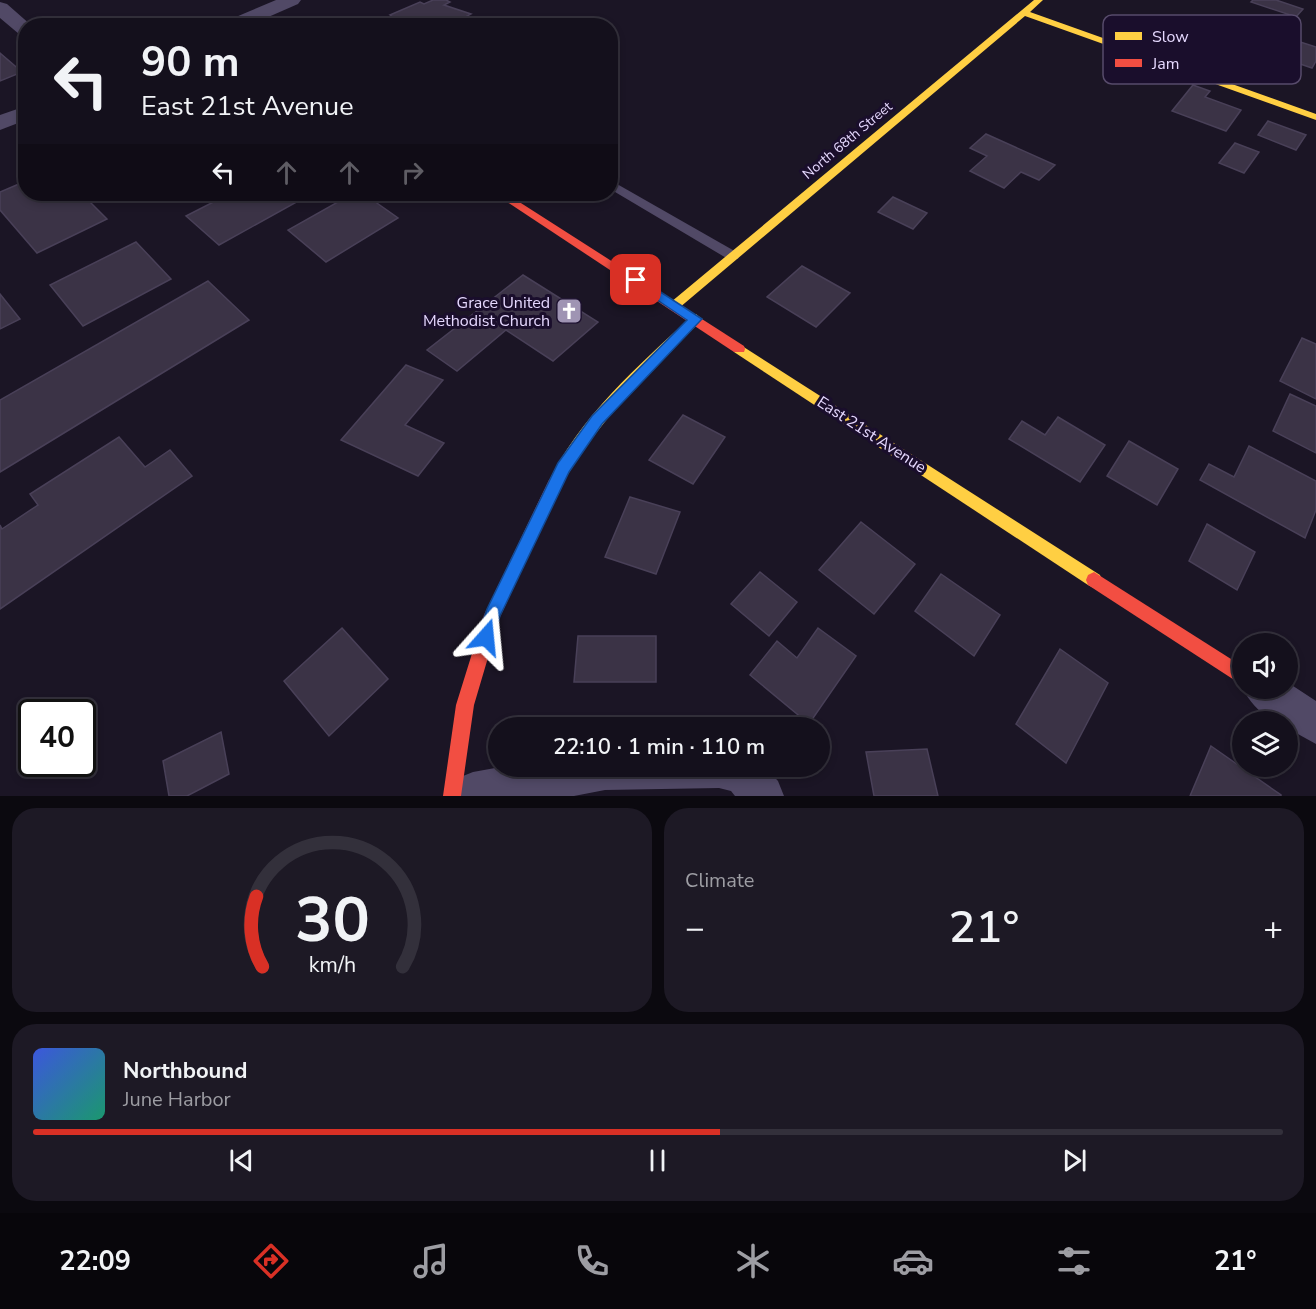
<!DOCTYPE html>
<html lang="en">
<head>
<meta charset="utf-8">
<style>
	body { margin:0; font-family:"Nunito Sans",sans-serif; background:#1d1925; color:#f1f3f6; height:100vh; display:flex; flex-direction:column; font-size:22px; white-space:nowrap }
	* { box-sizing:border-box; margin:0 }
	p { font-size:20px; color:#9d9da3 }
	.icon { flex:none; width:33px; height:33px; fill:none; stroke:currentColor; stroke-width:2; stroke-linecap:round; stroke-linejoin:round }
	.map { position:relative; height:796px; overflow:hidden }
	.panel { display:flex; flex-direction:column; gap:12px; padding:12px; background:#0b090f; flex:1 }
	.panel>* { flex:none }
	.guide { position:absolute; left:18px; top:18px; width:600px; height:183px; border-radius:24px; box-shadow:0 3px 9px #0003,0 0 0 2px #33303b; background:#14101c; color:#f1f3f6; overflow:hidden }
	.fabs { position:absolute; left:1232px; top:633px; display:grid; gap:12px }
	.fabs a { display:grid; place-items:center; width:66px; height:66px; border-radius:50%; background:#14101c; box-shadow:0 3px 9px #0003,0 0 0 2px #33303b; font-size:30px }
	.speed { position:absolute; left:18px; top:699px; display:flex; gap:12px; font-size:30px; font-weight:700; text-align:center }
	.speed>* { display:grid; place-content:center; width:78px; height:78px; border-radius:50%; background:#14101c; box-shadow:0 3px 9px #0003,0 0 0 2px #33303b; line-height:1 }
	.speed .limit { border:3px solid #111; border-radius:9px; background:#fff; color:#111 }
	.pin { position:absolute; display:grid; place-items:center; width:51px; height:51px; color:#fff; margin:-26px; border-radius:12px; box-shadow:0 3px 9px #0006 }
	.me { position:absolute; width:66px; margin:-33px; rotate:18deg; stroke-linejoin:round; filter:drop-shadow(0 0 4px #0008) }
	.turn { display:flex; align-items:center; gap:21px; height:126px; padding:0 24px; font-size:27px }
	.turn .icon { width:78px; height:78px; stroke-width:2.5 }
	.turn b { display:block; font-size:42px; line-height:51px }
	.lanes { display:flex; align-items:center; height:57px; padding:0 24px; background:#0003; justify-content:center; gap:30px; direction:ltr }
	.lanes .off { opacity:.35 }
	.big { font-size:45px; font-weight:600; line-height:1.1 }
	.panel .tile { flex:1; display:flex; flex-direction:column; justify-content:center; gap:9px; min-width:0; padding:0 21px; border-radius:24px; background:#1d1925 }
	.panel .dial { align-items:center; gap:0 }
	.dial svg { height:156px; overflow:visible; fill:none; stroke:#33303b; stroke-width:7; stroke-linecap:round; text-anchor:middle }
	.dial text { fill:#f1f3f6; stroke:none }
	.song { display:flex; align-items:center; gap:18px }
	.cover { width:72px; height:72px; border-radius:9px; background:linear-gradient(135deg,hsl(230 70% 55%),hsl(160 70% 35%)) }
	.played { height:6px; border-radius:3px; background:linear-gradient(90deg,#d93025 55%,#33303b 55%) }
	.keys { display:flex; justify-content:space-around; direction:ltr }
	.heat { display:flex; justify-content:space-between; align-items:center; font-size:33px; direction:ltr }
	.panel .tiles { flex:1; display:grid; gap:12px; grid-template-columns:1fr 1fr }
	.tile:last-child { grid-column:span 2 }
	.trip { position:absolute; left:488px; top:717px; width:342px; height:60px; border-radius:30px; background:#14101c; box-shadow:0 3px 9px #0003,0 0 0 2px #33303b; font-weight:600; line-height:60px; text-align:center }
	.tab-bar { display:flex; height:96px; justify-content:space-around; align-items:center; background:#08060b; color:#9d9da3 }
	.tab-bar .icon { width:42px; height:42px }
	.tab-bar .on { color:#d93025 }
	.tab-bar b { font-size:27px; color:#f1f3f6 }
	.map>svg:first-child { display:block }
	.building { fill:#3b3346; stroke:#494058; stroke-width:1.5 }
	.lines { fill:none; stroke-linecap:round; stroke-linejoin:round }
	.lane { fill:#514966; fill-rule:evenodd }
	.street { fill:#514966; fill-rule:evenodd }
	.slow { fill:#ffcf43; fill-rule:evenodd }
	.jam { fill:#f24e42; fill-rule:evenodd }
	.route { fill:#1a73e8; stroke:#114b97; stroke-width:1.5 }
	.labels { text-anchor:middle; stroke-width:6; stroke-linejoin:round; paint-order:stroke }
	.far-street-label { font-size:14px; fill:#e6d9ff; stroke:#1a0e2c }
	.poi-label { font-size:16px; fill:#e6d9ff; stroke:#1a0e2c; text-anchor:end }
	.street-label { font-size:16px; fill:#e6d9ff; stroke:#1a0e2c }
	.key { fill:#1a0e2c; stroke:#574b6b; stroke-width:1.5 }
	.key-label { font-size:16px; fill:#e6d9ff }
</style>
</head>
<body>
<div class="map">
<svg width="1316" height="796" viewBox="0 0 1316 796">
	<rect width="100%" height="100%" fill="#1b1525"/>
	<g class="building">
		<polygon points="433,0 446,0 450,2 444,5 471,14 456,22 462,26 399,26 395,23 399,21 390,15 420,2 424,4"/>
		<polygon points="1253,0 1276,0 1303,9 1296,17 1251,2"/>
		<polygon points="1291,39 1316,47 1316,61 1312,68 1294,62 1299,56 1282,51"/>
		<polygon points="0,53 22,72 0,81"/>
		<polygon points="1193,85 1210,91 1205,97 1241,110 1226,131 1172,111"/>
		<polygon points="1268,121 1306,135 1296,150 1258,135"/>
		<polygon points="986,134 1055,165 1039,180 1021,172 1004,188 970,171 987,156 970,148"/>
		<polygon points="1235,143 1259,152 1244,173 1219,163"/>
		<polygon points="26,181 26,194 93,194 85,197 107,219 37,253 0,210 0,192"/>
		<polygon points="229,194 311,194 219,245 186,216"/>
		<polygon points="352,194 364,194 398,218 326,262 288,230"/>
		<polygon points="893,197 927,213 913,229 878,212"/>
		<polygon points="136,242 171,279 83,326 50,285"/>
		<polygon points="802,266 850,293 816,327 767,297"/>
		<polygon points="523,275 598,322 553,361 506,330 457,371 427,350"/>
		<polygon points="208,281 249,320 0,472 0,400"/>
		<polygon points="0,294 20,319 0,329"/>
		<polygon points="1302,338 1316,344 1316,399 1280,381"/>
		<polygon points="406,365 443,380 405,425 444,443 418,476 341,440"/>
		<polygon points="1290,394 1316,406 1316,453 1273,431"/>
		<polygon points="683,415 725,437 693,484 649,460"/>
		<polygon points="1058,417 1105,445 1080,482 1009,439 1022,421 1045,435"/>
		<polygon points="119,437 145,467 170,450 192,476 0,609 0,525 2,529 38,505 30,494"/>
		<polygon points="1129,441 1178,469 1157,505 1107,476"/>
		<polygon points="1249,446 1316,481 1316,510 1305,538 1200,480 1209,464 1234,477"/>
		<polygon points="630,497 680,512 656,574 605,557"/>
		<polygon points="861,522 915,564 874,614 819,570"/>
		<polygon points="1207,524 1255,552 1237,590 1189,561"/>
		<polygon points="760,572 797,602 769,636 731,604"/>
		<polygon points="941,574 1000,615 974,656 915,611"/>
		<polygon points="342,628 388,679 329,736 284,681"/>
		<polygon points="818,628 856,656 809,724 750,675 777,641 797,658"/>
		<polygon points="578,636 656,636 656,682 574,682"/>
		<polygon points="1060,649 1108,683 1066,763 1016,724"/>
		<polygon points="221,732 229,774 187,796 169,796 163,761"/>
		<polygon points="1211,746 1281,795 1281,796 1190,796"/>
		<polygon points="927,749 938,796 874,796 866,752"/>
	</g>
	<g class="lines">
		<polygon class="lane" points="610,180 738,253 739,256 738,259 728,259 610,189"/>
		<g class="street">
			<polygon points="276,0 301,0 298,4 248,26 222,26 224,22"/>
			<polygon points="0,2 7,4 32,26 26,26 26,36 19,34 0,18"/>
			<polygon points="26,106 26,120 0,130 0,115"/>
			<path d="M1287 682 1316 701V744L1287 728V722C1268 722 1250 705 1243 688H1287Z"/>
			<polygon points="506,766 764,766 778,781 784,796 735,796 731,791 719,788 605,790 574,796 451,796 458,778 473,772"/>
		</g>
		<g class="slow">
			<polygon points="1034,0 1043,0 1030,12 1316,114 1316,120 1025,16 679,308 671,308 669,305 671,302"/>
			<path d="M696 314 702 319 700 322C647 373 595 424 559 490L554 491 549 490 547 485C579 417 638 366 692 316Z"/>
			<polygon points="739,344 1100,575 1102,580 1100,585 1094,588 1088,585 734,352 733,349 734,346"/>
		</g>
		<g class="jam">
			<polygon points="495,194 507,194 744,346 745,349 744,352 734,352"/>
			<polygon points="554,479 559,480 561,485 500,617 474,705 461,796 443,796 456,705 484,615 549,480"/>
			<polygon points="1094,572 1242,666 1242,685 1088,585 1086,580 1088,575"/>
		</g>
	</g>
	<polygon class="route" points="636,276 702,319 602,424 569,472 500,616 492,643 486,646 480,643 477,637 487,609 558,463 592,416 687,320 632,283 632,277"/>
	<defs>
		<g id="church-square" transform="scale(1.35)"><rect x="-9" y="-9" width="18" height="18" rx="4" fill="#9f94b3" stroke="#1a0e2c"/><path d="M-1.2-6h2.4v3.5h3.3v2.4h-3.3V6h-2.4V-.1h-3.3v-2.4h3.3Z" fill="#fff"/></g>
	</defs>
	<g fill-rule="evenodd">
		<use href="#church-square" x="569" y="311"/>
	</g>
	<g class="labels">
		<g class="far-street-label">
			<text transform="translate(847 140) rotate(-40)" y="5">North 68th Street</text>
		</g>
		<g class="poi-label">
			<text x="550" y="308">Grace United<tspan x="550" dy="18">Methodist Church</tspan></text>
		</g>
		<g class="street-label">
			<text transform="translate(872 434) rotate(33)" y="6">East 21st Avenue</text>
		</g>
	</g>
	<rect x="1103" y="15" width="198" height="69" rx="9" class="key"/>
	<rect x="1115" y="32" width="27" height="8" fill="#ffcf43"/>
	<rect x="1115" y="59" width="27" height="8" fill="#f24e42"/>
	<g class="key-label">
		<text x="1152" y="42">Slow</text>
		<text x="1152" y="69">Jam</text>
	</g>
</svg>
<div class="fabs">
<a><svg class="icon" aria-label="sound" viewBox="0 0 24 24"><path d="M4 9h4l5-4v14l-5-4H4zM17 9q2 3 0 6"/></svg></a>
<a><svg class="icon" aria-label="layers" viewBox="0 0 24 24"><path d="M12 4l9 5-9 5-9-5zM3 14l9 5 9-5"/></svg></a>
</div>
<div class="speed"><div class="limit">40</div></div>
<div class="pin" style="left:636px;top:280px;background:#d93025"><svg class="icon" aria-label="arrive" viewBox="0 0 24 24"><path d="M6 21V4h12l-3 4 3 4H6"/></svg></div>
<svg class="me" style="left:486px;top:637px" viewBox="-20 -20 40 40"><path d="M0-17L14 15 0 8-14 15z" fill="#1a73e8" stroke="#fff" stroke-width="4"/></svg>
<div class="trip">22:10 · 1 min · 110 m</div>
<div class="guide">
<div class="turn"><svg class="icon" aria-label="left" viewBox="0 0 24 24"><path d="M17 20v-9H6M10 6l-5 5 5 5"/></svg><div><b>90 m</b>East 21st Avenue</div></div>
<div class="lanes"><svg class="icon" aria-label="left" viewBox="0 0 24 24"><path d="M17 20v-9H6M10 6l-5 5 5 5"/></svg><svg class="icon off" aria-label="ahead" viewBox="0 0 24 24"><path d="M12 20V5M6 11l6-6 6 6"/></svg><svg class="icon off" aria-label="ahead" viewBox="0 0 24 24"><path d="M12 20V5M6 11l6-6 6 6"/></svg><svg class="icon off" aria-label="right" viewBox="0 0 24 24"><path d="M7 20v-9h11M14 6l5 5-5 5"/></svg></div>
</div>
</div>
<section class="panel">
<div class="tiles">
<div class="tile dial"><svg viewBox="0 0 100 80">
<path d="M14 69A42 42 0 1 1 86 69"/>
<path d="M14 69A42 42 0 0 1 11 33" stroke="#d93025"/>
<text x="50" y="56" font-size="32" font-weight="700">30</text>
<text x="50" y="72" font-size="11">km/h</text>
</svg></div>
<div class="tile"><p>Climate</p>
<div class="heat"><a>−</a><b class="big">21°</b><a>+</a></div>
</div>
<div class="tile">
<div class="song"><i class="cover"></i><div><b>Northbound</b><p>June Harbor</p></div></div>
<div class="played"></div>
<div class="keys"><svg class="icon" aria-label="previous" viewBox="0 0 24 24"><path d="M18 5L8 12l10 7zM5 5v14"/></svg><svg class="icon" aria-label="pause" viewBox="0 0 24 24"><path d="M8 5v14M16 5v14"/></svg><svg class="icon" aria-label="next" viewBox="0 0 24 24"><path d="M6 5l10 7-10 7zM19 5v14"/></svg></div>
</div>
</div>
</section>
<nav class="tab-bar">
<b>22:09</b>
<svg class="icon on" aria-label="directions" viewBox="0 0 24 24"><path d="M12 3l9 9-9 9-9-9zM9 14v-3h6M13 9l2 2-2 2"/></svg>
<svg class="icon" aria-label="music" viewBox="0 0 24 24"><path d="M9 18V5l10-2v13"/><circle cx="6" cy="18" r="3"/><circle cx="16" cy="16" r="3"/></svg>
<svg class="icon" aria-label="phone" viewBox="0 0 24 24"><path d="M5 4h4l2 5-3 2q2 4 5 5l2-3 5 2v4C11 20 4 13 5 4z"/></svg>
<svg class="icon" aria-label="climate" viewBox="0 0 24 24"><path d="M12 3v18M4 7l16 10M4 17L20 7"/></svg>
<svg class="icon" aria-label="car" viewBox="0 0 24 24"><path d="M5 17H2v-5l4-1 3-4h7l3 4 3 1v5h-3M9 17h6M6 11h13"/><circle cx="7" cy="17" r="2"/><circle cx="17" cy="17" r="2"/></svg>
<svg class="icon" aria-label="filters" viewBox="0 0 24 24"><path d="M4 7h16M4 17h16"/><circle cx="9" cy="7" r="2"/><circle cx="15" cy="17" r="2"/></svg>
<b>21°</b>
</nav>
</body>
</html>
